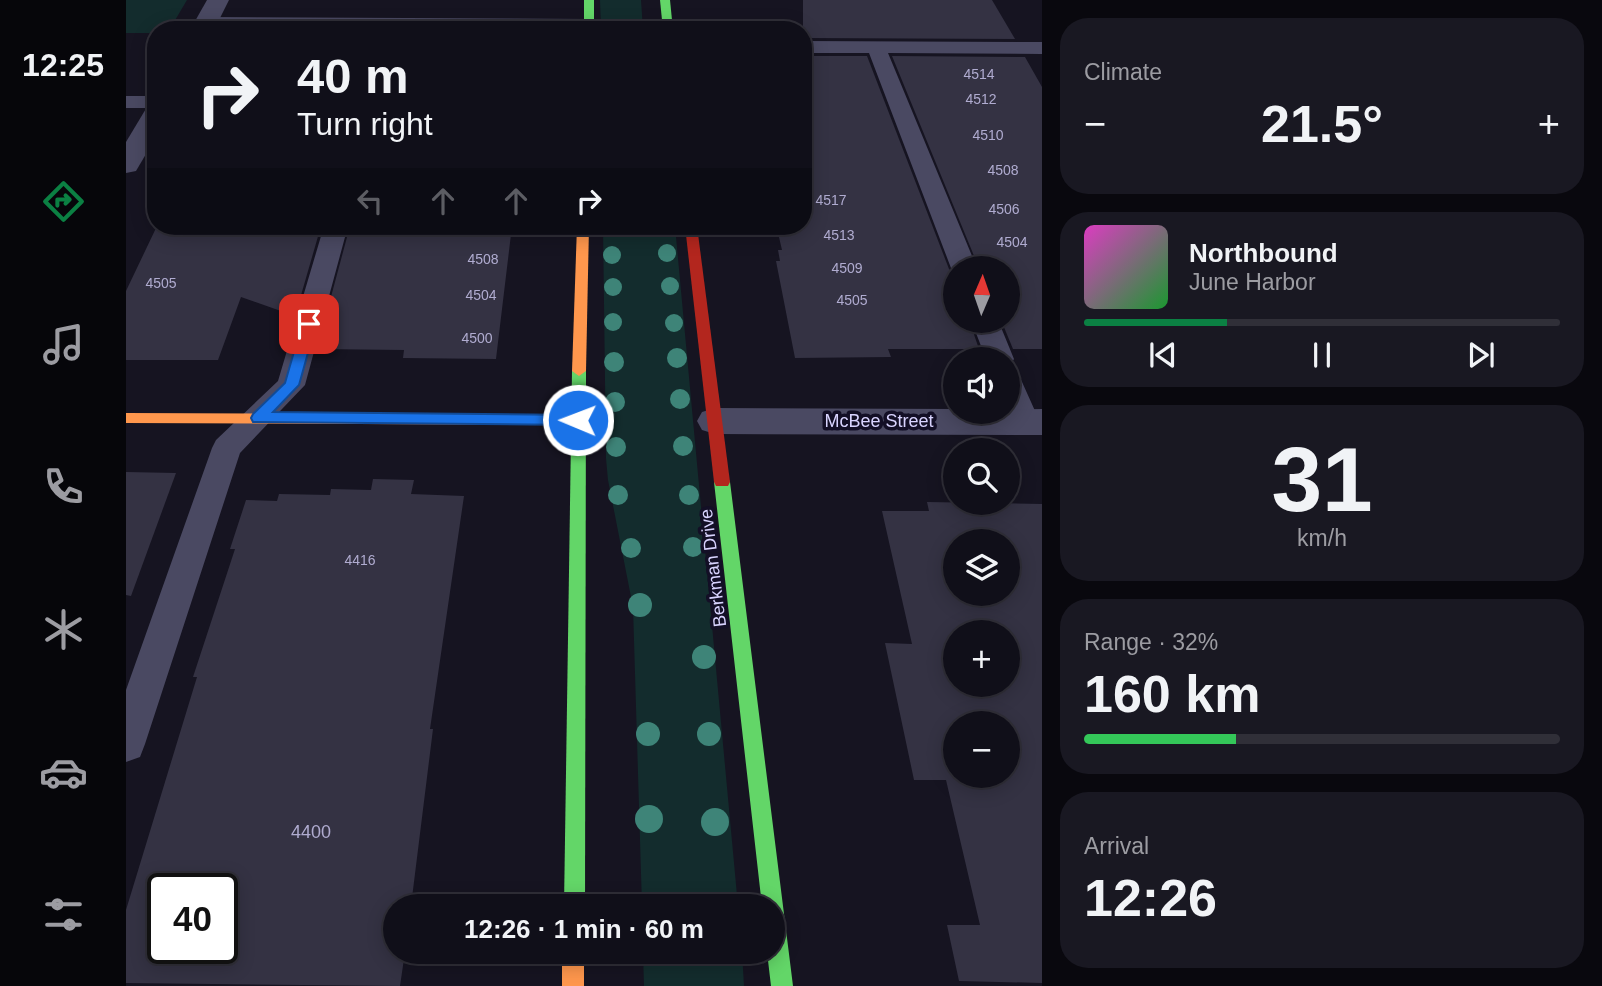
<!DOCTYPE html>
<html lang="en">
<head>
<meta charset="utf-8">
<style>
	body { margin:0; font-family:Helvetica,sans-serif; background:#191822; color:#f1f3f6; height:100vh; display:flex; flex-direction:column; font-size:26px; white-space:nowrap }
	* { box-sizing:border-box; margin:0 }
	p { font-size:23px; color:#9c9ca2 }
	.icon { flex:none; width:38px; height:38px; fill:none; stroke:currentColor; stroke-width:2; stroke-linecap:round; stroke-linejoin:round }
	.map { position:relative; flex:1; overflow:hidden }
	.drawer { display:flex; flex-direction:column; gap:18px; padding:18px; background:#09080e; width:560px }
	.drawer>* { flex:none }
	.top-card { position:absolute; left:21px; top:21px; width:665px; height:214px; border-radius:28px; box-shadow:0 4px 18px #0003,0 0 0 2px #302f38; background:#100f19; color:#f1f3f6; overflow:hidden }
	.needle { width:46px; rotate:2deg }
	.fabs { position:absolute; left:817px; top:256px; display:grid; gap:14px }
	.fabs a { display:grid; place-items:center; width:77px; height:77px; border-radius:50%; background:#100f19; box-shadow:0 4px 18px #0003,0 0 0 2px #302f38; font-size:35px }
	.speed { position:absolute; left:21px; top:873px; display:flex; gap:14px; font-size:35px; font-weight:700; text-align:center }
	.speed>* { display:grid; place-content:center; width:91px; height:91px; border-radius:50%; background:#100f19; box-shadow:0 4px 18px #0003,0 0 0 2px #302f38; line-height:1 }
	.speed .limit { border:4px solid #111; border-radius:10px; background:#fff; color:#111 }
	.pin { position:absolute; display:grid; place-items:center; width:60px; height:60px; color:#fff; margin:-30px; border-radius:14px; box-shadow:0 4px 10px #0006 }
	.me { position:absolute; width:77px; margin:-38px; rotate:271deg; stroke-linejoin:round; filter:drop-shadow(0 0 5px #0008) }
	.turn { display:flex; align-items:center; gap:24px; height:147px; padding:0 35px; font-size:32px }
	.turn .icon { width:91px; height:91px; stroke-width:2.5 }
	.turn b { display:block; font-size:49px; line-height:60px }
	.lanes { display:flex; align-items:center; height:66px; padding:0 35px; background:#0003; justify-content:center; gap:35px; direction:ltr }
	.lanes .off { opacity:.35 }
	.big { font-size:52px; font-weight:700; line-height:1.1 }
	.drawer .tile { flex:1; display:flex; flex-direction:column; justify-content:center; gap:10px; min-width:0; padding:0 24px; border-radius:28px; background:#191822 }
	.drawer .dial { align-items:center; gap:0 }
	.dial b { font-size:91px; line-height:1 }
	.song { display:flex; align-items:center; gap:21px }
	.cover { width:84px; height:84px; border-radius:10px; background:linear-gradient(135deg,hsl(310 70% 55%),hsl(130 70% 35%)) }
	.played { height:7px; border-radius:4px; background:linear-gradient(90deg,#0b8043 30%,#302f38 30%) }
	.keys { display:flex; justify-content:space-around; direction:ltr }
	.heat { display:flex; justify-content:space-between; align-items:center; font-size:38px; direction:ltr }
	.charge { height:10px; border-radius:5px; background:linear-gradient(90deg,#34c759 32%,#302f38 0) }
	.trip { position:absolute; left:257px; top:894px; width:402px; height:70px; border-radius:35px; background:#100f19; box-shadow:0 4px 18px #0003,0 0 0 2px #302f38; font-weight:700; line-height:70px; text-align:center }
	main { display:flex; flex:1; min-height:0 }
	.menu { display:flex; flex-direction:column; width:126px; justify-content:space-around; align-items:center; background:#06060a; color:#9c9ca2 }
	.menu .icon { width:49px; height:49px }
	.menu .current { color:#0b8043 }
	.menu b { font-size:32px; color:#f1f3f6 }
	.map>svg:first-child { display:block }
	.green { fill:#132c2d }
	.building { fill:#343243; fill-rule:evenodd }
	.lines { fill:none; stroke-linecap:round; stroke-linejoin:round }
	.lane { fill:#4a4962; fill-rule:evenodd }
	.street { fill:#4a4962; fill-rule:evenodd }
	.fast { fill:#63d668; fill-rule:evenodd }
	.slow { fill:#ff974d; fill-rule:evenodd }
	.jam { fill:#b3261e; fill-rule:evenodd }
	.tree { fill:#3e8478 }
	.route { fill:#1a73e8; stroke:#114b97; stroke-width:2 }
	.labels { text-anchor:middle; stroke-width:7; stroke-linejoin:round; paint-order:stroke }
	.number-label { font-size:14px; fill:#b0acd0 }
	.street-label { font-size:18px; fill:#d9d4ff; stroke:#130f26 }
	.near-number-label { font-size:18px; fill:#b0acd0 }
</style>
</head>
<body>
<main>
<nav class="menu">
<b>12:25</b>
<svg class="icon current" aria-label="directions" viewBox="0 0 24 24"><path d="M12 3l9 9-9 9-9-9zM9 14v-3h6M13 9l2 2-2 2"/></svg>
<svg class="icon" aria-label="music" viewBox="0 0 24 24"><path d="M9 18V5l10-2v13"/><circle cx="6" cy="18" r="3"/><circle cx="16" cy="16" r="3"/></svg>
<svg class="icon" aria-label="phone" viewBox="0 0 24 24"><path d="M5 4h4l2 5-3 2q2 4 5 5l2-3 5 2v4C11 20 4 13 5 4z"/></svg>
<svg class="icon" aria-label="climate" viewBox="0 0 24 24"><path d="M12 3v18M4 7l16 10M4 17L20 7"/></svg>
<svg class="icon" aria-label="car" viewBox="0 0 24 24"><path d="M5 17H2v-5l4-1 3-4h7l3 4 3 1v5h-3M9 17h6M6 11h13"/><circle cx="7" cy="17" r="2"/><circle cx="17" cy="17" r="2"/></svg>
<svg class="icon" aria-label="filters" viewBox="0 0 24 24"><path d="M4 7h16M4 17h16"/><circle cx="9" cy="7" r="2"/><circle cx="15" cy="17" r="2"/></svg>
</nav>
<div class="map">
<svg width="916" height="986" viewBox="0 0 916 986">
	<rect width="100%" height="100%" fill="#161421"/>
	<g class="green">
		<polygon points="0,0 61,0 45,27 46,30 30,30 30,33 0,33"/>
		<polygon points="474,0 515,0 517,30 475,30"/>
		<polygon points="477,226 549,226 612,906 516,906 507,607 482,480 480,458"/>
		<polygon points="517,952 616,952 618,986 518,986"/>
	</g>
	<g class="building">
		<polygon points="677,0 866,0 889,39 677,38"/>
		<polygon points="677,56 741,56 823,269 830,276 830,320 843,320 853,349 762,349 765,357 669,358 650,261 654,261 652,250 656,250 652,233 663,233 662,226 677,226"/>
		<polygon points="766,56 899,57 916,87 916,349 887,349 875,320 882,320 882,268 853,268"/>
		<polygon points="31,226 195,226 169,316 115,297 92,360 0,360 0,291"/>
		<polygon points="224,226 386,226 370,359 277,358 278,350 191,349"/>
		<polygon points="0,472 50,473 5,596 0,595"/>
		<path d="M247 479 288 480 285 494 338 496 304 729H307L285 906H270V952H279L274 986 0 983V910L71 677H67L109 549H104L120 500 151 501 153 494 204 495 205 489 245 490ZM37 889H96V948H37Z"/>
		<path d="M801 502 916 504V983L833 981 821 925H854L820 780H788L759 643 786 644 756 511H803ZM830 541H882V593H830ZM830 632H882V684H830ZM830 723H882V775H830Z"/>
	</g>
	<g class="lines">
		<g class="lane">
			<polygon points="80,17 463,19 472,25 467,30 73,27 71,23"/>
			<polygon points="677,41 916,42 916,54 762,53 851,268 830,268 830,274 825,268 743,53 677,53"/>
			<rect x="0" y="96" width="30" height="12"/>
			<polygon points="198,226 222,226 179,385 114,453 19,744 14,757 0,762 0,690 86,448 90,440 152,381"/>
			<polygon points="845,320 872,320 888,359 884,366 882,359 860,359"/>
			<path d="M882 370 892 373 914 422 909 430 899 433 889 430C878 411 882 393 882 370Z"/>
		</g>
		<g class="street">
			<polygon points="81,0 103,0 88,30 64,30"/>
			<polygon points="30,105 30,137 10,171 0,173 0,142 21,107"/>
			<polygon points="589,408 830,409 830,411 916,409 916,435 589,434 576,430 571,421 576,412"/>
		</g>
		<g class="fast">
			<rect x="458" y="0" width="10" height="30"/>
			<polygon points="534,0 544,0 547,30 537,30"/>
			<polygon points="453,366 460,371 459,906 438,906 446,371"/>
			<polygon points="596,476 602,478 604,482 667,986 645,986 641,952 648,952 648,906 636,906 588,482 590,478"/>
		</g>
		<g class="slow">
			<polygon points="451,226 463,226 460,371 453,376 446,371"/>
			<polygon points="0,413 452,415 459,420 452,425 0,423"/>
			<rect x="436" y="952" width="22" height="34"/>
		</g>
		<polygon class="jam" points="559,226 571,226 604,482 602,486 590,486 588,482"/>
	</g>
	<g class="tree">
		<circle cx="541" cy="253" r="9"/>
		<circle cx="486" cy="255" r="9"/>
		<circle cx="544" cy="286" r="9"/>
		<circle cx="487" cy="287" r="9"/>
		<circle cx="487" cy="322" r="9"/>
		<circle cx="548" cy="323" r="9"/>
		<circle cx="551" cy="358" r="10"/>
		<circle cx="488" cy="362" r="10"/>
		<circle cx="554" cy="399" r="10"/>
		<circle cx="489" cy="402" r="10"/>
		<circle cx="557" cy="446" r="10"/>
		<circle cx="490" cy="447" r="10"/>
		<circle cx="492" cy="495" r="10"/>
		<circle cx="563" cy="495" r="10"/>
		<circle cx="567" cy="547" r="10"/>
		<circle cx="505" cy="548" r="10"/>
		<circle cx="514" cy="605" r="12"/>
		<circle cx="578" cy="657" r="12"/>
		<circle cx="522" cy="734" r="12"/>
		<circle cx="583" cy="734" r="12"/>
		<circle cx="523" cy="819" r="14"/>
		<circle cx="589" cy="822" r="14"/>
	</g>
	<polygon class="route" points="183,320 190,324 173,385 147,412 452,415 460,420 452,425 127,422 125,418 127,414 159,383 176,324"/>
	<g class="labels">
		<g class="number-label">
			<text x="853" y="79">4514</text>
			<text x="855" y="104">4512</text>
			<text x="862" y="140">4510</text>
			<text x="877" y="175">4508</text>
			<text x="705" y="205">4517</text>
			<text x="878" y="214">4506</text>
			<text x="713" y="240">4513</text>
			<text x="886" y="247">4504</text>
			<text x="357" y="264">4508</text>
			<text x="721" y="273">4509</text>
			<text x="35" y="288">4505</text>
			<text x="355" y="300">4504</text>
			<text x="726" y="305">4505</text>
			<text x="351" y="343">4500</text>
			<text x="234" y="565">4416</text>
		</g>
		<g class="street-label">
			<text x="753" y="427">McBee Street</text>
			<text transform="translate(587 568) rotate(-97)" y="6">Berkman Drive</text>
		</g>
		<g class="near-number-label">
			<text x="185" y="838">4400</text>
		</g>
	</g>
</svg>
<div class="fabs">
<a><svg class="needle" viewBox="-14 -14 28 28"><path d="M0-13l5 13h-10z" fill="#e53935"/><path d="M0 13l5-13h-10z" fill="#9c9ca2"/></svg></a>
<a><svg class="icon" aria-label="sound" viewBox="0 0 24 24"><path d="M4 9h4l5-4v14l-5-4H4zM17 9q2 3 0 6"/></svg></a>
<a><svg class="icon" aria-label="search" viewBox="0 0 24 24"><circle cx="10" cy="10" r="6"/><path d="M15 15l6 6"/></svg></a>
<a><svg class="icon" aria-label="layers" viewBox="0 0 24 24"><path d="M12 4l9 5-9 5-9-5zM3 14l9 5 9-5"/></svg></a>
<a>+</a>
<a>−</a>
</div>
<div class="speed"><div class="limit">40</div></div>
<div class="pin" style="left:183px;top:324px;background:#d93025"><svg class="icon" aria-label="arrive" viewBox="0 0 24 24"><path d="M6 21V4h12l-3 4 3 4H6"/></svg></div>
<svg class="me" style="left:452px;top:420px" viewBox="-20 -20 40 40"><circle r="17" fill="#1a73e8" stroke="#fff" stroke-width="3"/><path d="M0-11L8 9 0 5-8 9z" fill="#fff"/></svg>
<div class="trip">12:26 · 1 min · 60 m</div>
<div class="top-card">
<div class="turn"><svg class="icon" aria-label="right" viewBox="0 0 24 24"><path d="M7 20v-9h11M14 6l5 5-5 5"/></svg><div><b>40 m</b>Turn right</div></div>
<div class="lanes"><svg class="icon off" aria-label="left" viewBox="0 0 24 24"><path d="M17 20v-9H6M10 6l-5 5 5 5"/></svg><svg class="icon off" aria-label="ahead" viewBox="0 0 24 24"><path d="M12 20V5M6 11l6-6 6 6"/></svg><svg class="icon off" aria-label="ahead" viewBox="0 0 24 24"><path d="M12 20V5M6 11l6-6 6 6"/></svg><svg class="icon" aria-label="right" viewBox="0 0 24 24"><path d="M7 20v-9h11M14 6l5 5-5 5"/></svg></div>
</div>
</div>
<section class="drawer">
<div class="tile"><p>Climate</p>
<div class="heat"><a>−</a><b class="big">21.5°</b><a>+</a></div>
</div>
<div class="tile">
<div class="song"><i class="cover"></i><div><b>Northbound</b><p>June Harbor</p></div></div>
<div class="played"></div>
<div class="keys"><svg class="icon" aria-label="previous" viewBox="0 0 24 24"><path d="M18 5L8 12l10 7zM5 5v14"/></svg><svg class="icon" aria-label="pause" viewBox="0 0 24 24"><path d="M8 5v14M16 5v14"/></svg><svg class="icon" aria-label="next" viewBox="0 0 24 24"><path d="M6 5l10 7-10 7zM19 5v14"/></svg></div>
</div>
<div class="tile dial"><b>31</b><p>km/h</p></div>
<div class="tile"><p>Range · 32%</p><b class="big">160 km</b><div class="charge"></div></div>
<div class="tile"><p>Arrival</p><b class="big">12:26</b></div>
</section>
</main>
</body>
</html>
